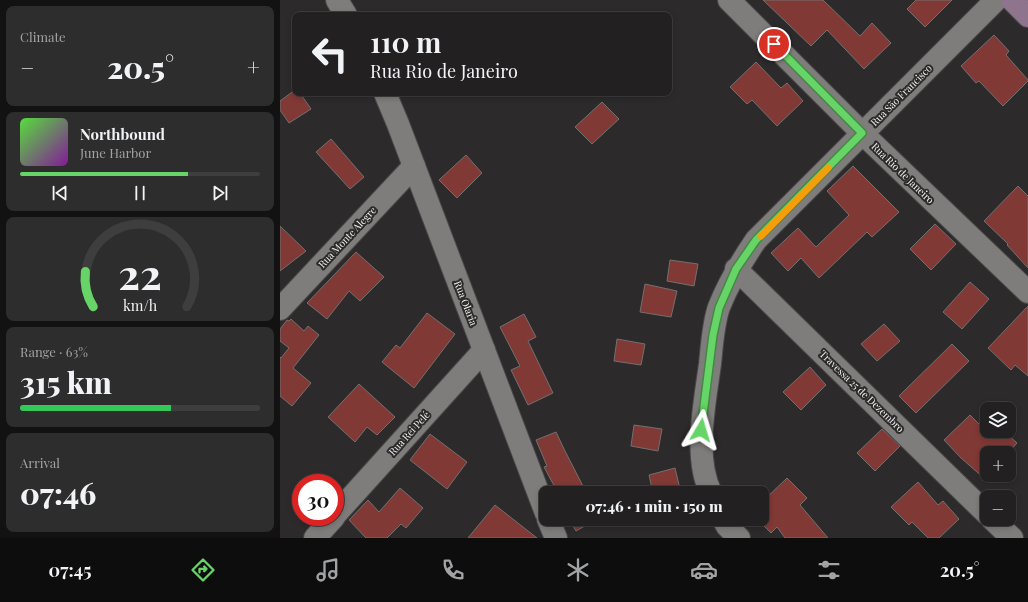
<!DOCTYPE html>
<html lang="en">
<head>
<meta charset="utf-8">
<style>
	body { margin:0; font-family:"Playfair Display",serif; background:#2e2d2d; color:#f1f3f6; height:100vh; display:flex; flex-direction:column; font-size:15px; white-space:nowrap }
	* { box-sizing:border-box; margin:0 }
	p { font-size:13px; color:#a2a3a5 }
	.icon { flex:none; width:22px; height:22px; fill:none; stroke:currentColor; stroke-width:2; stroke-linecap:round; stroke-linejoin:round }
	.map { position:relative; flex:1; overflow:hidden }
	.panel { display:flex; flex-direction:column; gap:6px; padding:6px; background:#131212; width:280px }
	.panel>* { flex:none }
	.guide { position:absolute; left:12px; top:12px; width:380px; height:84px; border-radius:8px; box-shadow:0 2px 6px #0003,0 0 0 1px #3f3e3e; background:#222020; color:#f1f3f6; overflow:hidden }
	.buttons { position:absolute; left:700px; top:402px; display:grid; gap:8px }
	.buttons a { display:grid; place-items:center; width:36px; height:36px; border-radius:8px; background:#222020; box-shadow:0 2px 6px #0003,0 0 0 1px #3f3e3e; font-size:20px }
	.speed { position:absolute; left:12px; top:474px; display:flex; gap:8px; font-size:20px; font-weight:700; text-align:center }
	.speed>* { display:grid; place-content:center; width:52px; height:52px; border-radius:50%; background:#222020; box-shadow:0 2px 6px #0003,0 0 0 1px #3f3e3e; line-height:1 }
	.speed .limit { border:6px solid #d22; background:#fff; color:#111 }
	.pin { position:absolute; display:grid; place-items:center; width:34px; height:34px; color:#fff; margin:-17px; border:2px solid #fff; border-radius:50%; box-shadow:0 1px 4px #0007 }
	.me { position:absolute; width:44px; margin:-22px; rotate:7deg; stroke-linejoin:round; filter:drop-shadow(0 0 3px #0008) }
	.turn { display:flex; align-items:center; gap:14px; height:84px; padding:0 12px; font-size:18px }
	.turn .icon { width:52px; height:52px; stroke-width:2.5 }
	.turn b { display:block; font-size:28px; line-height:34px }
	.big { font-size:30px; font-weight:800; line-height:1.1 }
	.panel .card { flex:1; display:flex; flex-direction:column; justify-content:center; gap:6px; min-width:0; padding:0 14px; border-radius:8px; background:#2e2d2d }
	.panel .dial { align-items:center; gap:0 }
	.dial svg { height:104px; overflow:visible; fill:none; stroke:#3f3e3e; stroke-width:7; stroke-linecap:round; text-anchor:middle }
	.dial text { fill:#f1f3f6; stroke:none }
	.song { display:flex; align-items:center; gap:12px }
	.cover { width:48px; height:48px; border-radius:6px; background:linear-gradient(135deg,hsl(110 70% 55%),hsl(290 70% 35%)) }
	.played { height:4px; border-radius:2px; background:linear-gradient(90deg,#66d466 70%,#3f3e3e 70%) }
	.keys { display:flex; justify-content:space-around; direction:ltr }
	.heat { display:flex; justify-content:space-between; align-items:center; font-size:22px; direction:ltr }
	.charge { height:6px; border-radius:3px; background:linear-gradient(90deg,#34c759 63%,#3f3e3e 0) }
	.trip { position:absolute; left:259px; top:486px; width:230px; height:40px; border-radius:8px; background:#222020; box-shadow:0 2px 6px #0003,0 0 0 1px #3f3e3e; font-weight:800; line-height:40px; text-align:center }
	.dock { display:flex; height:64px; justify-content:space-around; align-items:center; background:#0e0d0d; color:#a2a3a5 }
	.dock .icon { width:28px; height:28px }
	.dock .active { color:#66d466 }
	.dock b { font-size:18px; color:#f1f3f6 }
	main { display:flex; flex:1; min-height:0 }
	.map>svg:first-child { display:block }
	.building { fill:#813935; stroke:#737070 }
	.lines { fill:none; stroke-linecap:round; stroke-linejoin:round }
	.street-casing { stroke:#4a4849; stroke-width:24 }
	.secondary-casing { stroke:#4a4849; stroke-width:24 }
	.street { stroke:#7f7c7c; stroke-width:22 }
	.secondary { stroke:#8e748c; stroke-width:22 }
	.route-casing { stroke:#428a42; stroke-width:10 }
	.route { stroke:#66d466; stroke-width:7 }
	.slow { stroke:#f59e0b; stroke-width:7 }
	.labels { text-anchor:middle; stroke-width:4; stroke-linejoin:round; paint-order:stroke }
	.street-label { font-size:10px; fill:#f3f1f2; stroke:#2d2a2b }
</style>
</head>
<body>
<main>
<section class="panel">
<div class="card"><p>Climate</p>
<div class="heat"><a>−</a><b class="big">20.5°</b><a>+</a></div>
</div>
<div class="card">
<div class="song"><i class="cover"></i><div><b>Northbound</b><p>June Harbor</p></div></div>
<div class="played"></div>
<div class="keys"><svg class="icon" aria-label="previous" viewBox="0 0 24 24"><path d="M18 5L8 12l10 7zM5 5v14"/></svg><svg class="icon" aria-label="pause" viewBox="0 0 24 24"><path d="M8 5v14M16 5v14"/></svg><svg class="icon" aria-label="next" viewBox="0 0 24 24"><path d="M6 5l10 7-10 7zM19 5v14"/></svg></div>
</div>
<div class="card dial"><svg viewBox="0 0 100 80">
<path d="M14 69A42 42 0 1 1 86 69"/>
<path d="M14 69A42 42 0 0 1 8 42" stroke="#66d466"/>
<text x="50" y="56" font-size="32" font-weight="700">22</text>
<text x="50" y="72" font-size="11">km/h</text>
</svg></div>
<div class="card"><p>Range · 63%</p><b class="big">315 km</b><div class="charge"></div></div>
<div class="card"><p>Arrival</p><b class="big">07:46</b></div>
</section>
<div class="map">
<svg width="748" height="538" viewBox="0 0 748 538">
	<rect width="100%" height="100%" fill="#2d2a2b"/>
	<g class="building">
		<polygon points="483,0 543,0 580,36 592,23 611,43 584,69 547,30 531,46"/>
		<polygon points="636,0 672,0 645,27 627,9"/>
		<polygon points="714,35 729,51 726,55 748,80 748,81 723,106 699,81 696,83 681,66"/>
		<polygon points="476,62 501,88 507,83 523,101 497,126 472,100 467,104 450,87"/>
		<polygon points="15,90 15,93 20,93 31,109 9,123 0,110 0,101"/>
		<polygon points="322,102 339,119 312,144 295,127"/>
		<polygon points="51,139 84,177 70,189 36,152"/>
		<polygon points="186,155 202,173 177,198 159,180"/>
		<polygon points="573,166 619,212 592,237 587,232 539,278 521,258 508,271 491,253 518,228 536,247 569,215 547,191"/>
		<polygon points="738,186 748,196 748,268 727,245 728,244 704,221"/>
		<polygon points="655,224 676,244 651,270 630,249"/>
		<polygon points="0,226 26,251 0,271"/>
		<polygon points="76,252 104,277 80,301 69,291 47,319 27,303"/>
		<polygon points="390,260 418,264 414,286 387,281"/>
		<polygon points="690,282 709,299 682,329 663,312"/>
		<polygon points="365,284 397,291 391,317 360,312"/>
		<polygon points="748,306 748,376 735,365 731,370 708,348"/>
		<polygon points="147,313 175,334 134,388 102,362 116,345 120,348"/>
		<polygon points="244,314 256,337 248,341 273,393 248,405 231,370 240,366 220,327"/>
		<polygon points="11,319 24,331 28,326 39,335 13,368 31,383 12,406 0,396 0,357 1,358 9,348 0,341 0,329 7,320 9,321"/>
		<polygon points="604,324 620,341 597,361 581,344"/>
		<polygon points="337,339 365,344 361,365 334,361"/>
		<polygon points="672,344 689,361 636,413 619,396"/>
		<polygon points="530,367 546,385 521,410 503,392"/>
		<polygon points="79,384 115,417 97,435 87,427 75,442 48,417"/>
		<polygon points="690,415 706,431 724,431 737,443 728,453 707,453 707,475 708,475 705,479 681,458 664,440"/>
		<polygon points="354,425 382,429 378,451 351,446"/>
		<polygon points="602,429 620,446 595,471 577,453"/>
		<polygon points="276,432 285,451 305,490 308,489 310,493 278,493 264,467 267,466 256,440"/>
		<polygon points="150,434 187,462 167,489 130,460"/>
		<polygon points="395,468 400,489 385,493 373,493 369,475"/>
		<polygon points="507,478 527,498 520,505 548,538 505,538 497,527 491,533 482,524 482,502"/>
		<polygon points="638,482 658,505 663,501 679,519 659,538 648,538 632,522 629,525 611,507"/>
		<polygon points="120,488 143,508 126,528 121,524 107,538 86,538 69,520 88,500 99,512"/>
		<polygon points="215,505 257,538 188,538"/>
		<polygon points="289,519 317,519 296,531"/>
	</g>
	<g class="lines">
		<g class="street-casing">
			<g id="street">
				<polyline points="57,0 66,15"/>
				<polyline points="449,0 582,133 748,292"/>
				<polyline points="105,93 118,124 266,513"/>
				<polyline points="456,269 707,514"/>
				<polyline points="0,309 134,166"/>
				<path d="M431 493C413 457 425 402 430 364 432 345 433 324 439 307 449 282 461 262 476 240L716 0"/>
				<polyline points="55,515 204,350"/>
				<polyline points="268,519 276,538"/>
				<polyline points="443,519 447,526 459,538"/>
				<polyline points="712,519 732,538"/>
				<polyline points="35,538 54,517"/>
			</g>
		</g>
		<g class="secondary-casing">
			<polyline id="secondary" points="732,0 748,16"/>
		</g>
		<use href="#street" class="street"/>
		<use href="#secondary" class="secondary"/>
	</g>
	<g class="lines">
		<g class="route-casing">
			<polyline id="route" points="421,430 433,335 439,308 456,269 476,240 582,133 494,44"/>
		</g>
		<use href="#route" class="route"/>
		<polyline class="slow" points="481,236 548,168"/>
	</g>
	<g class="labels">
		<g class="street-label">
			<text transform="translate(621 95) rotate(-45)" y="4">Rua São Francisco</text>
			<text transform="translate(623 173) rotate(44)" y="4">Rua Rio de Janeiro</text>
			<text transform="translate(67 237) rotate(-47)" y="4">Rua Monte Alegre</text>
			<text transform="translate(186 303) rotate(69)" y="4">Rua Olaria</text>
			<text transform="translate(582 391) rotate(44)" y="4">Travessa 25 de Dezembro</text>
			<text transform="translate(129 433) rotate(-48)" y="4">Rua Rei Pelé</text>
		</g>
	</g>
</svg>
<div class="buttons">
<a><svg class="icon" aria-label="layers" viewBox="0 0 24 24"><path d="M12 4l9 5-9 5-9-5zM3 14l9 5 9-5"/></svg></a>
<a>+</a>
<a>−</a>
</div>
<div class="speed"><div class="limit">30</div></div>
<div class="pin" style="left:494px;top:44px;background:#d93025"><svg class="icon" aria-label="arrive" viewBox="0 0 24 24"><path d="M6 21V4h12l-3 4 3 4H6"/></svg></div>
<svg class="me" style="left:421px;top:430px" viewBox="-20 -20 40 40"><path d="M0-17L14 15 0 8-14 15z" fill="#66d466" stroke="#fff" stroke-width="4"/></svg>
<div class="trip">07:46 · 1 min · 150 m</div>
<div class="guide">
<div class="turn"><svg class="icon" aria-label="left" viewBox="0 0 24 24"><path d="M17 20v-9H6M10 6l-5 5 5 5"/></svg><div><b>110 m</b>Rua Rio de Janeiro</div></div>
</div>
</div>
</main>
<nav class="dock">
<b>07:45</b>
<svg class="icon active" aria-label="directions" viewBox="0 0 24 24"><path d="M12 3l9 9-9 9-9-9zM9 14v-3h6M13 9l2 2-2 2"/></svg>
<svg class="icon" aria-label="music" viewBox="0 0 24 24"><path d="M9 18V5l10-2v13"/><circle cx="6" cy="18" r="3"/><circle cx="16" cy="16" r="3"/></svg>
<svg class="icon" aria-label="phone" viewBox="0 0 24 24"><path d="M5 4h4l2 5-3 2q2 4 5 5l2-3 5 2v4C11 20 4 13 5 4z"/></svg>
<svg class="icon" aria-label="climate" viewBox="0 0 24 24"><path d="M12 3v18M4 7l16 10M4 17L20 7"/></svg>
<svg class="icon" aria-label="car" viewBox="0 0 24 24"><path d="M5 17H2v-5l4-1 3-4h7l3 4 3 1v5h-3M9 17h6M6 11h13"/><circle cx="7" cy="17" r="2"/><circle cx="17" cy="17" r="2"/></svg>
<svg class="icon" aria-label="filters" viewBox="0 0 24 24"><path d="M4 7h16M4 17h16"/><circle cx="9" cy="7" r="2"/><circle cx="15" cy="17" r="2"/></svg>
<b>20.5°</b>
</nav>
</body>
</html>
